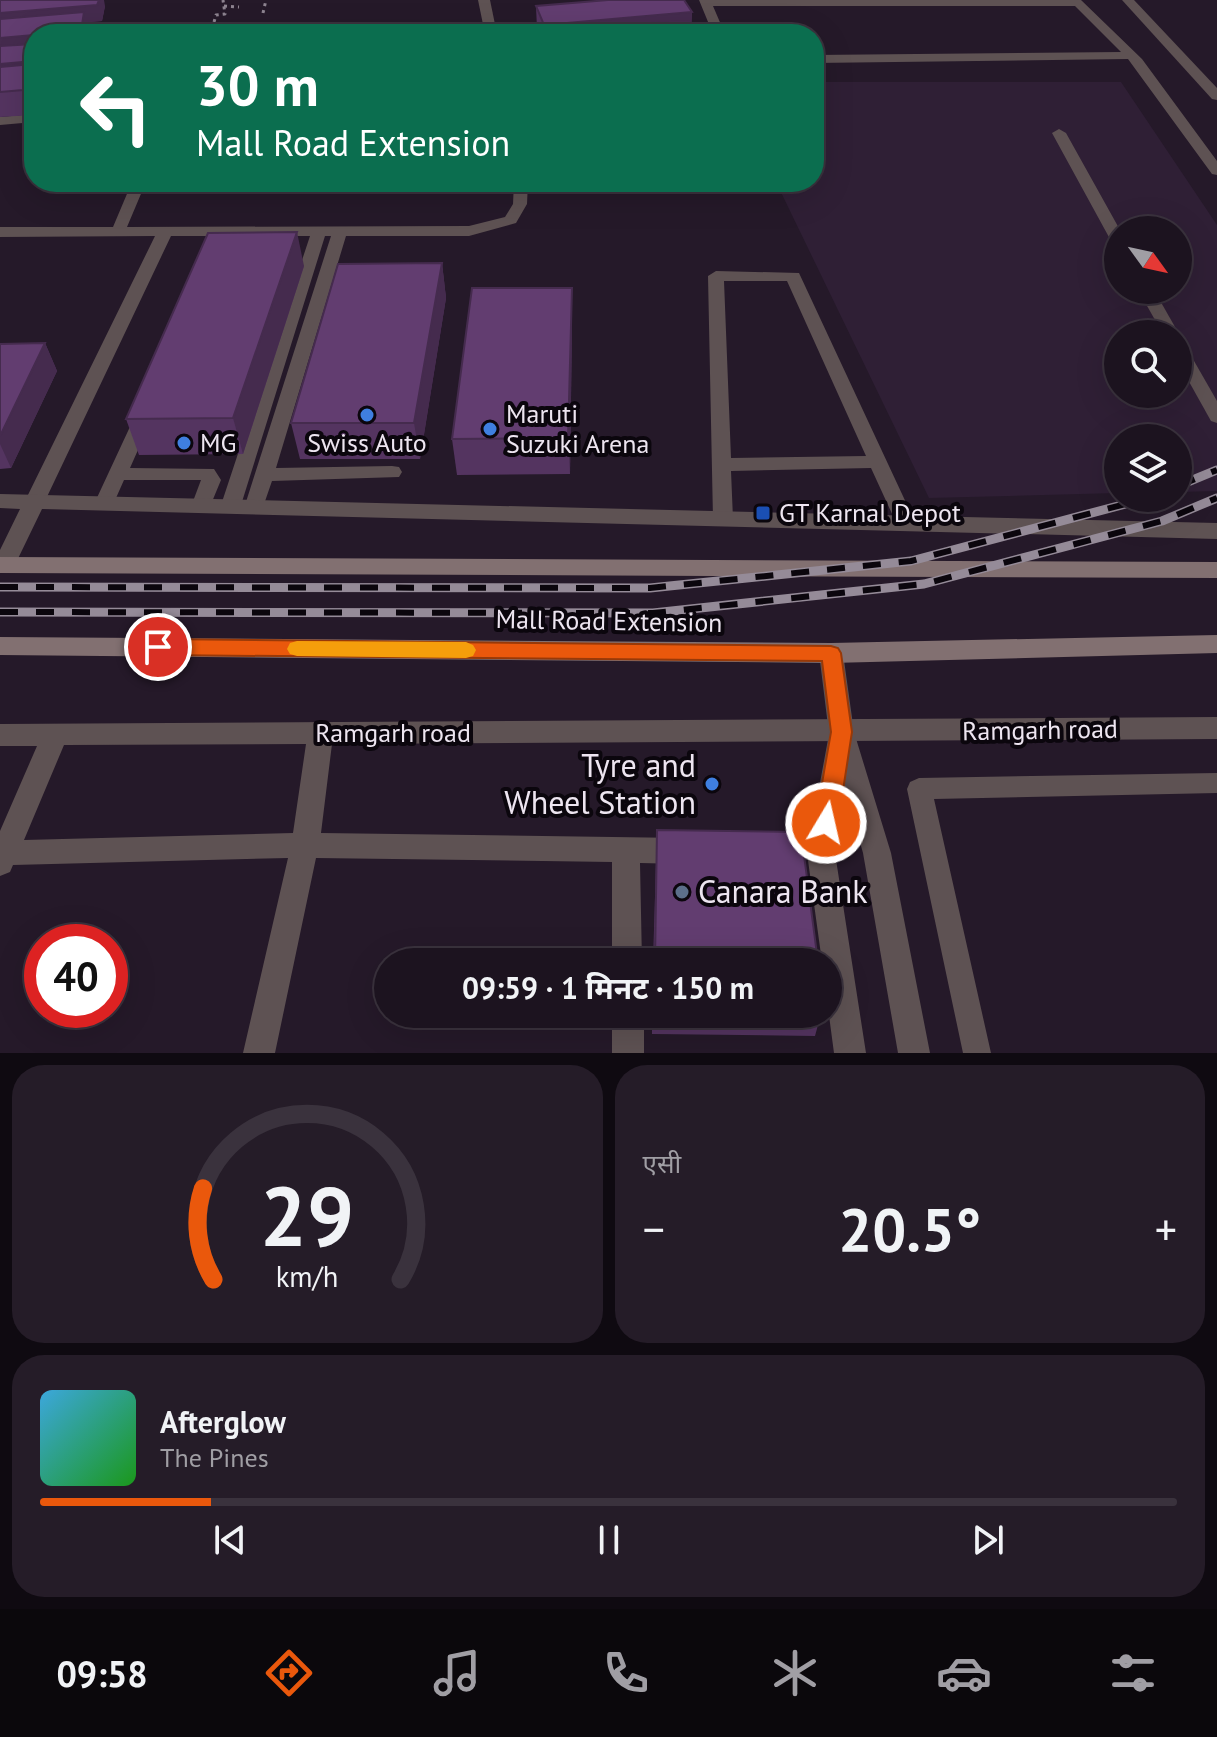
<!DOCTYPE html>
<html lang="hi">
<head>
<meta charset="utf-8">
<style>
	body { margin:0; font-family:"PT Sans","Noto Sans Devanagari",sans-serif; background:#251c28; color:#f1f3f6; height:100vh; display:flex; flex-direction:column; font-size:30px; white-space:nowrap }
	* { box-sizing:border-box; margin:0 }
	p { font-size:26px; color:#a09ea4 }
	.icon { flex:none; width:44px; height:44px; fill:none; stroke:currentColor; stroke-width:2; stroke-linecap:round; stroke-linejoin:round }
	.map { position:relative; height:1053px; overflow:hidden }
	.side { display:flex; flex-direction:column; gap:12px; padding:12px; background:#0f0a11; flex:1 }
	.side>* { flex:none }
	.banner { position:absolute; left:24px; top:24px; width:800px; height:168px; border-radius:32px; box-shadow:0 8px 32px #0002,0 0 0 2px #3a323d; background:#0b6e4f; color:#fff; overflow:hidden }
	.needle { width:52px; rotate:123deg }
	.tools { position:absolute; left:1104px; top:216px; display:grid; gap:16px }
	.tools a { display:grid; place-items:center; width:88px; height:88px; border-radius:50%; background:#1c131f; box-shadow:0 8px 32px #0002,0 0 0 2px #3a323d; font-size:40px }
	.speed { position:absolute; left:24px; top:924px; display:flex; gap:16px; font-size:40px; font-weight:700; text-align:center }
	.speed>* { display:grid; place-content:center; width:104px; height:104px; border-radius:50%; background:#1c131f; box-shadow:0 8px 32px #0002,0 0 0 2px #3a323d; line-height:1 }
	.speed .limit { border:12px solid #d22; background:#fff; color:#111 }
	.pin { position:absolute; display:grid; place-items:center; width:68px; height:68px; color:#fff; margin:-34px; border:4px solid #fff; border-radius:50%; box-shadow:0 2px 8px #0007 }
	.me { position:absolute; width:88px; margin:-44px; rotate:9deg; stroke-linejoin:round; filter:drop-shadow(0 0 6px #0008) }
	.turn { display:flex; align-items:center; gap:28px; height:168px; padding:0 40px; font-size:36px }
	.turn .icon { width:104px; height:104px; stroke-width:2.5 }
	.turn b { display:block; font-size:56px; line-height:68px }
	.big { font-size:60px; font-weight:700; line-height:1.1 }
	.side .tile { flex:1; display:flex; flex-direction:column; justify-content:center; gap:12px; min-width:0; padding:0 28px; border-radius:32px; background:#251c28 }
	.side .dial { align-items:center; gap:0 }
	.dial svg { height:208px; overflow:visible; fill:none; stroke:#3a323d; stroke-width:7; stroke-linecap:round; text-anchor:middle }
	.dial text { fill:#f1f3f6; stroke:none }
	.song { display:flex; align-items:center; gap:24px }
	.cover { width:96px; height:96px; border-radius:12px; background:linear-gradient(135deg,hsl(200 70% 55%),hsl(120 70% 35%)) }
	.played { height:8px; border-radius:4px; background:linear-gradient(90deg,#ea580c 15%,#3a323d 15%) }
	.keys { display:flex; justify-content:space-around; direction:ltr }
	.heat { display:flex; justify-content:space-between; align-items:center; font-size:44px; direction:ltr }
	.side .tiles { flex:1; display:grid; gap:12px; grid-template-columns:1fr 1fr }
	.tile:last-child { grid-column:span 2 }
	.trip { position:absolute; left:374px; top:948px; width:468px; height:80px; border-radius:40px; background:#1c131f; box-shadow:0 8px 32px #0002,0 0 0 2px #3a323d; font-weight:700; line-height:80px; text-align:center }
	.tabs { display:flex; height:128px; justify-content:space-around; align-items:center; background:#0b080c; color:#a09ea4 }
	.tabs .icon { width:56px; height:56px }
	.tabs .on { color:#ea580c }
	.tabs b { font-size:36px; color:#f1f3f6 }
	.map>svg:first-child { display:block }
	.built { fill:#2f1f35; fill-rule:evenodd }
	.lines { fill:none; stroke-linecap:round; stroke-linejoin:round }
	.path { stroke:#8e8491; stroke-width:3; stroke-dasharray:3 4; stroke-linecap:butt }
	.service { fill:#5e5253; fill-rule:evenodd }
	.minor { fill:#5e5253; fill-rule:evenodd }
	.tertiary { fill:#5e5253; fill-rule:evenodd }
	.secondary { fill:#827071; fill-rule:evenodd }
	.rail-casing { stroke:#958b98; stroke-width:9 }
	.rail { stroke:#0b060d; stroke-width:6; stroke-dasharray:18; stroke-linecap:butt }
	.wall { fill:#543460 }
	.shaded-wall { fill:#452b4e }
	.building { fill:#623d70; stroke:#452b4e; stroke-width:2 }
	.route { fill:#ea580c; stroke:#983908; stroke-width:2 }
	.slow { fill:#f59e0b }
	.shop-dot { fill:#3f7fe0; stroke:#0b060d; stroke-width:3 }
	.transit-dot { fill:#1a4fb4; stroke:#0b060d; stroke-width:3 }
	.service-dot { fill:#5c6f8a; stroke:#0b060d; stroke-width:3 }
	.labels { text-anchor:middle; stroke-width:8; stroke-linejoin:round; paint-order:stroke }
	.poi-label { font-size:26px; fill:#ede5f0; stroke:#0b060d; text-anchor:start }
	.street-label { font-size:26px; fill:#ede5f0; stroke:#0b060d }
	.near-poi-label { font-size:32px; fill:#ede5f0; stroke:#0b060d; text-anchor:end }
</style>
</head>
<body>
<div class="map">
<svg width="1217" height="1053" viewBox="0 0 1217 1053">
	<rect width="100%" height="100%" fill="#251929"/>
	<path class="built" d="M814 82H1121L1217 225V491L1178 492V438H1118V493L929 498 776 182H814ZM1118 230H1178V290H1118ZM1118 334H1178V394H1118Z"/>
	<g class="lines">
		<g class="path">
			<polyline points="224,6 239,7"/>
			<polyline points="263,13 266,0"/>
			<polyline points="214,22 216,15 225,14 223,0"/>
		</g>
		<g class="service">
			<polygon points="478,0 490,0 497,34 485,34"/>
			<polygon points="699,0 1081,0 1142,59 1217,161 1217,175 1212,174 1128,59 814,63 814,55 1121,52 1075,6 713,6 725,34 713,34"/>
			<polygon points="1122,0 1134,0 1217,88 1217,100 1212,99"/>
			<polygon points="34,114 34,122 0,125 0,117"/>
			<polygon points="1059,129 1066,133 1120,230 1118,230 1118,244 1110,239 1052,133"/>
			<polygon points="132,182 146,182 127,227 469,226 505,217 513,204 514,182 528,182 527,204 516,223 469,236 346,236 276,468 392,466 399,467 402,472 399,477 272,481 262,510 248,510 245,505 331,236 325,236 241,505 238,510 224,510 221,505 310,236 171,236 45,501 42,506 28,506 25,501 155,236 0,237 0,227 113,227"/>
			<path d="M716 271 799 273 916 524 913 529H899L871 468 731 471 733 519 730 524H716L713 519 708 276ZM724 281H787L866 456 731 458Z"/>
			<polygon points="1138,290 1154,290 1179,334 1178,336 1163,334"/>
			<polygon points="1178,342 1186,347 1217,401 1217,423 1211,421 1178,362"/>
			<polygon points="144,410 153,416 130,468 214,469 221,480 209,509 202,511 192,504 201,480 124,480 112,507 98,507 95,502 135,416"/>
			<polygon points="1217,773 1217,793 934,799 991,1053 963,1053 907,789 910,782 919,778"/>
		</g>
		<g class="minor">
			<polygon points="0,494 1217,523 1217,539 42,509 12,571 0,572 0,550 20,509 0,508"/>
			<path d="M1217 717V739L332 744 321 833 683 838 693 842 697 851 693 860 683 864 640 863 642 962H612V862L316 858 275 1053H243L288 858 13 865 10 872 0 876V831L37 746H0V724ZM306 744 293 833 24 840 64 745Z"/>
			<rect x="612" y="1014" width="32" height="39"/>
		</g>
		<polygon class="tertiary" points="831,643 840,646 843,653 854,732 891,853 930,1053 898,1053 863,853 845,790 835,853 866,1053 834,1053 828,1008 828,962 822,962 807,853 829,734 819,653 822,646"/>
		<g class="secondary">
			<polygon points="0,557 1217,562 1217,578 0,573"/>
			<polygon points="1217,635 1217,653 831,663 0,655 0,637 831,643"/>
		</g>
		<g class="rail-casing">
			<g id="rail">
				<polyline points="1178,486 1217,470"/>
				<polyline points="0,587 650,588 911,561 1148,498"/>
				<polyline points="0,612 653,613 924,584 1162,521 1217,498"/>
			</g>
		</g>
		<use href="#rail" class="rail"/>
	</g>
	<g class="wall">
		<polygon points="0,0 105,6 102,21 88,22 34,34 34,109 32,115 0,117"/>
		<polygon points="536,6 692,12 691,28 694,34 539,34 537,29"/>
		<polygon points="442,263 446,298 420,459 300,459 291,423"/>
		<polygon points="304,266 243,454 139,455 126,419"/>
		<polygon points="572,323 570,474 457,475 452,439"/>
		<polygon points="45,343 57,371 11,468 0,469 0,344"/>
		<polygon points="657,830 818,962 653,962"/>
		<polygon points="652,1014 821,1014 815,1036 652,1034"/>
	</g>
	<g class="shaded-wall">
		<polygon points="99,0 104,0 105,6 102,21 88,22 91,34 45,34 0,29 0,13"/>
		<polygon points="692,12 691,34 554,28 554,34 545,34 544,25"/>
		<polygon points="34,35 34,59 0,63 0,38"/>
		<polygon points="34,61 34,109 32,115 23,90 0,89 0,64"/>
		<polygon points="297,232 304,266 243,454 233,418"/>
		<polygon points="442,263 446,298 420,459 414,423"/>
		<polygon points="572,288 572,323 570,474 568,438"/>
		<polygon points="45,343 57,371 11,468 0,444 0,436"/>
	</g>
	<g class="building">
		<polygon points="0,0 99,0 97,5 0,13"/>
		<polygon points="608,0 684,0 692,12 544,25 536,6"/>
		<polygon points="84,12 81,31 34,34 34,35 0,38 0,19"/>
		<polygon points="689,21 694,34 555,34 554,28"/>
		<polygon points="34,44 34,61 0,64 0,46"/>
		<polygon points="33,64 23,90 0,92 0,67"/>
		<polygon points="297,232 233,418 126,419 208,233"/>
		<polygon points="442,263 414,423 291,423 338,264"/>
		<polygon points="472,288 572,288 568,438 452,439"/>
		<polygon points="45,343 0,436 0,344"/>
		<polygon points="657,830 801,832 818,962 655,962"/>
	</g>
	<polygon class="route" points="158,639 831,646 838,648 841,653 852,732 838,823 834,830 826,833 818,830 815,823 831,732 822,661 158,655 151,653 148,647 151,642"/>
	<polygon class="slow" points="297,641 466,642 473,645 476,650 473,656 466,658 297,656 290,654 287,649 290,643"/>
	<g class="shop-dot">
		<circle cx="367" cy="415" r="8"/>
		<circle cx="490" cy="429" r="8"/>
		<circle cx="184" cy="443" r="8"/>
		<circle cx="712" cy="784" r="8"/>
	</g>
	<rect class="transit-dot" x="755" y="505" width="16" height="16" rx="4"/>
	<circle class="service-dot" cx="682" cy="892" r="8"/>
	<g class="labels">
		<g class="poi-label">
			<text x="506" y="423">Maruti<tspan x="506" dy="30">Suzuki Arena</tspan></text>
			<text x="200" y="452">MG</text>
			<text x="367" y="452" text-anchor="middle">Swiss Auto</text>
			<text x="779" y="522">GT Karnal Depot</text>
		</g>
		<g class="street-label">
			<text transform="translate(609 621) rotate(1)" y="9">Mall Road Extension</text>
			<text transform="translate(1040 730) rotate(-1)" y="9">Ramgarh road</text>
			<text x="393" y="742">Ramgarh road</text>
		</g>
		<g class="near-poi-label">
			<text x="696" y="777">Tyre and<tspan x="696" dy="37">Wheel Station</tspan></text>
			<text x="698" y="903" text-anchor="start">Canara Bank</text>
		</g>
	</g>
</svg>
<div class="tools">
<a><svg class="needle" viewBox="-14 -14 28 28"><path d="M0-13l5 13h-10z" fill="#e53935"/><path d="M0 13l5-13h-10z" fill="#a09ea4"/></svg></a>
<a><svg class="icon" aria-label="search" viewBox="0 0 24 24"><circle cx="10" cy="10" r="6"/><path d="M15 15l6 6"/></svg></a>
<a><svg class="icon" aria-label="layers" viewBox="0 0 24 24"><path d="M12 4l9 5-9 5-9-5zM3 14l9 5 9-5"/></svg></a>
</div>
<div class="speed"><div class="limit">40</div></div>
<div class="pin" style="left:158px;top:647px;background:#d93025"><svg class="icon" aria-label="arrive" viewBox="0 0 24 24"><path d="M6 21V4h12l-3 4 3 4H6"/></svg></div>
<svg class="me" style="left:826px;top:823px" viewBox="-20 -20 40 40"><circle r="17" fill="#ea580c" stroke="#fff" stroke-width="3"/><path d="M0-11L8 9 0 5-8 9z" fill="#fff"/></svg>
<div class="trip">09:59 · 1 मिनट · 150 m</div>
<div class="banner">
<div class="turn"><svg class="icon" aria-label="left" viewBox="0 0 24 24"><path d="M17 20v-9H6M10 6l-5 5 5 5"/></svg><div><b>30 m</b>Mall Road Extension</div></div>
</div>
</div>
<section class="side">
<div class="tiles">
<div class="tile dial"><svg viewBox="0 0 100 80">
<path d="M14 69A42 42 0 1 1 86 69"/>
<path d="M14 69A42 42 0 0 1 10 34" stroke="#ea580c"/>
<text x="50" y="56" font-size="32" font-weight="700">29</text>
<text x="50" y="72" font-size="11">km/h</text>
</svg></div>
<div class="tile"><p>एसी</p>
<div class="heat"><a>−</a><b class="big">20.5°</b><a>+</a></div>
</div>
<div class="tile">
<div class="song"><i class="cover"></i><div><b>Afterglow</b><p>The Pines</p></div></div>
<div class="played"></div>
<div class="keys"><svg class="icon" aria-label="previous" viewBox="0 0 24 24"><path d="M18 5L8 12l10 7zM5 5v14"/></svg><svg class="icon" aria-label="pause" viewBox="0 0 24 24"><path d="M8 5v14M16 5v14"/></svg><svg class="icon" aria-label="next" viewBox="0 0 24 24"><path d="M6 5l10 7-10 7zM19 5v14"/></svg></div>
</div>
</div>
</section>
<nav class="tabs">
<b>09:58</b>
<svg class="icon on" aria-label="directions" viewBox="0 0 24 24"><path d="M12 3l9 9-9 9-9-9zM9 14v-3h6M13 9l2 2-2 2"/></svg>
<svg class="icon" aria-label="music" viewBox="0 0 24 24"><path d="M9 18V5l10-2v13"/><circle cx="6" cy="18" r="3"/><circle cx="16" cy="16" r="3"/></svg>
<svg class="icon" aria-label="phone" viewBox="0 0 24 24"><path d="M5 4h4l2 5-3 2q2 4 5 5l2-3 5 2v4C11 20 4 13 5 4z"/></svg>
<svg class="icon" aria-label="climate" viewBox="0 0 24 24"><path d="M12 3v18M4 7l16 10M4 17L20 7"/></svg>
<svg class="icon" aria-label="car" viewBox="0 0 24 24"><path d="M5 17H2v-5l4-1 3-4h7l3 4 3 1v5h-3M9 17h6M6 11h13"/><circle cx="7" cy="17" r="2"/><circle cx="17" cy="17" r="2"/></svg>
<svg class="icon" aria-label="filters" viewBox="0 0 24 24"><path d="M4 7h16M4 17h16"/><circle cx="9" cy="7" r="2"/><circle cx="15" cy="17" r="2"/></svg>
</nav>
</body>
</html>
